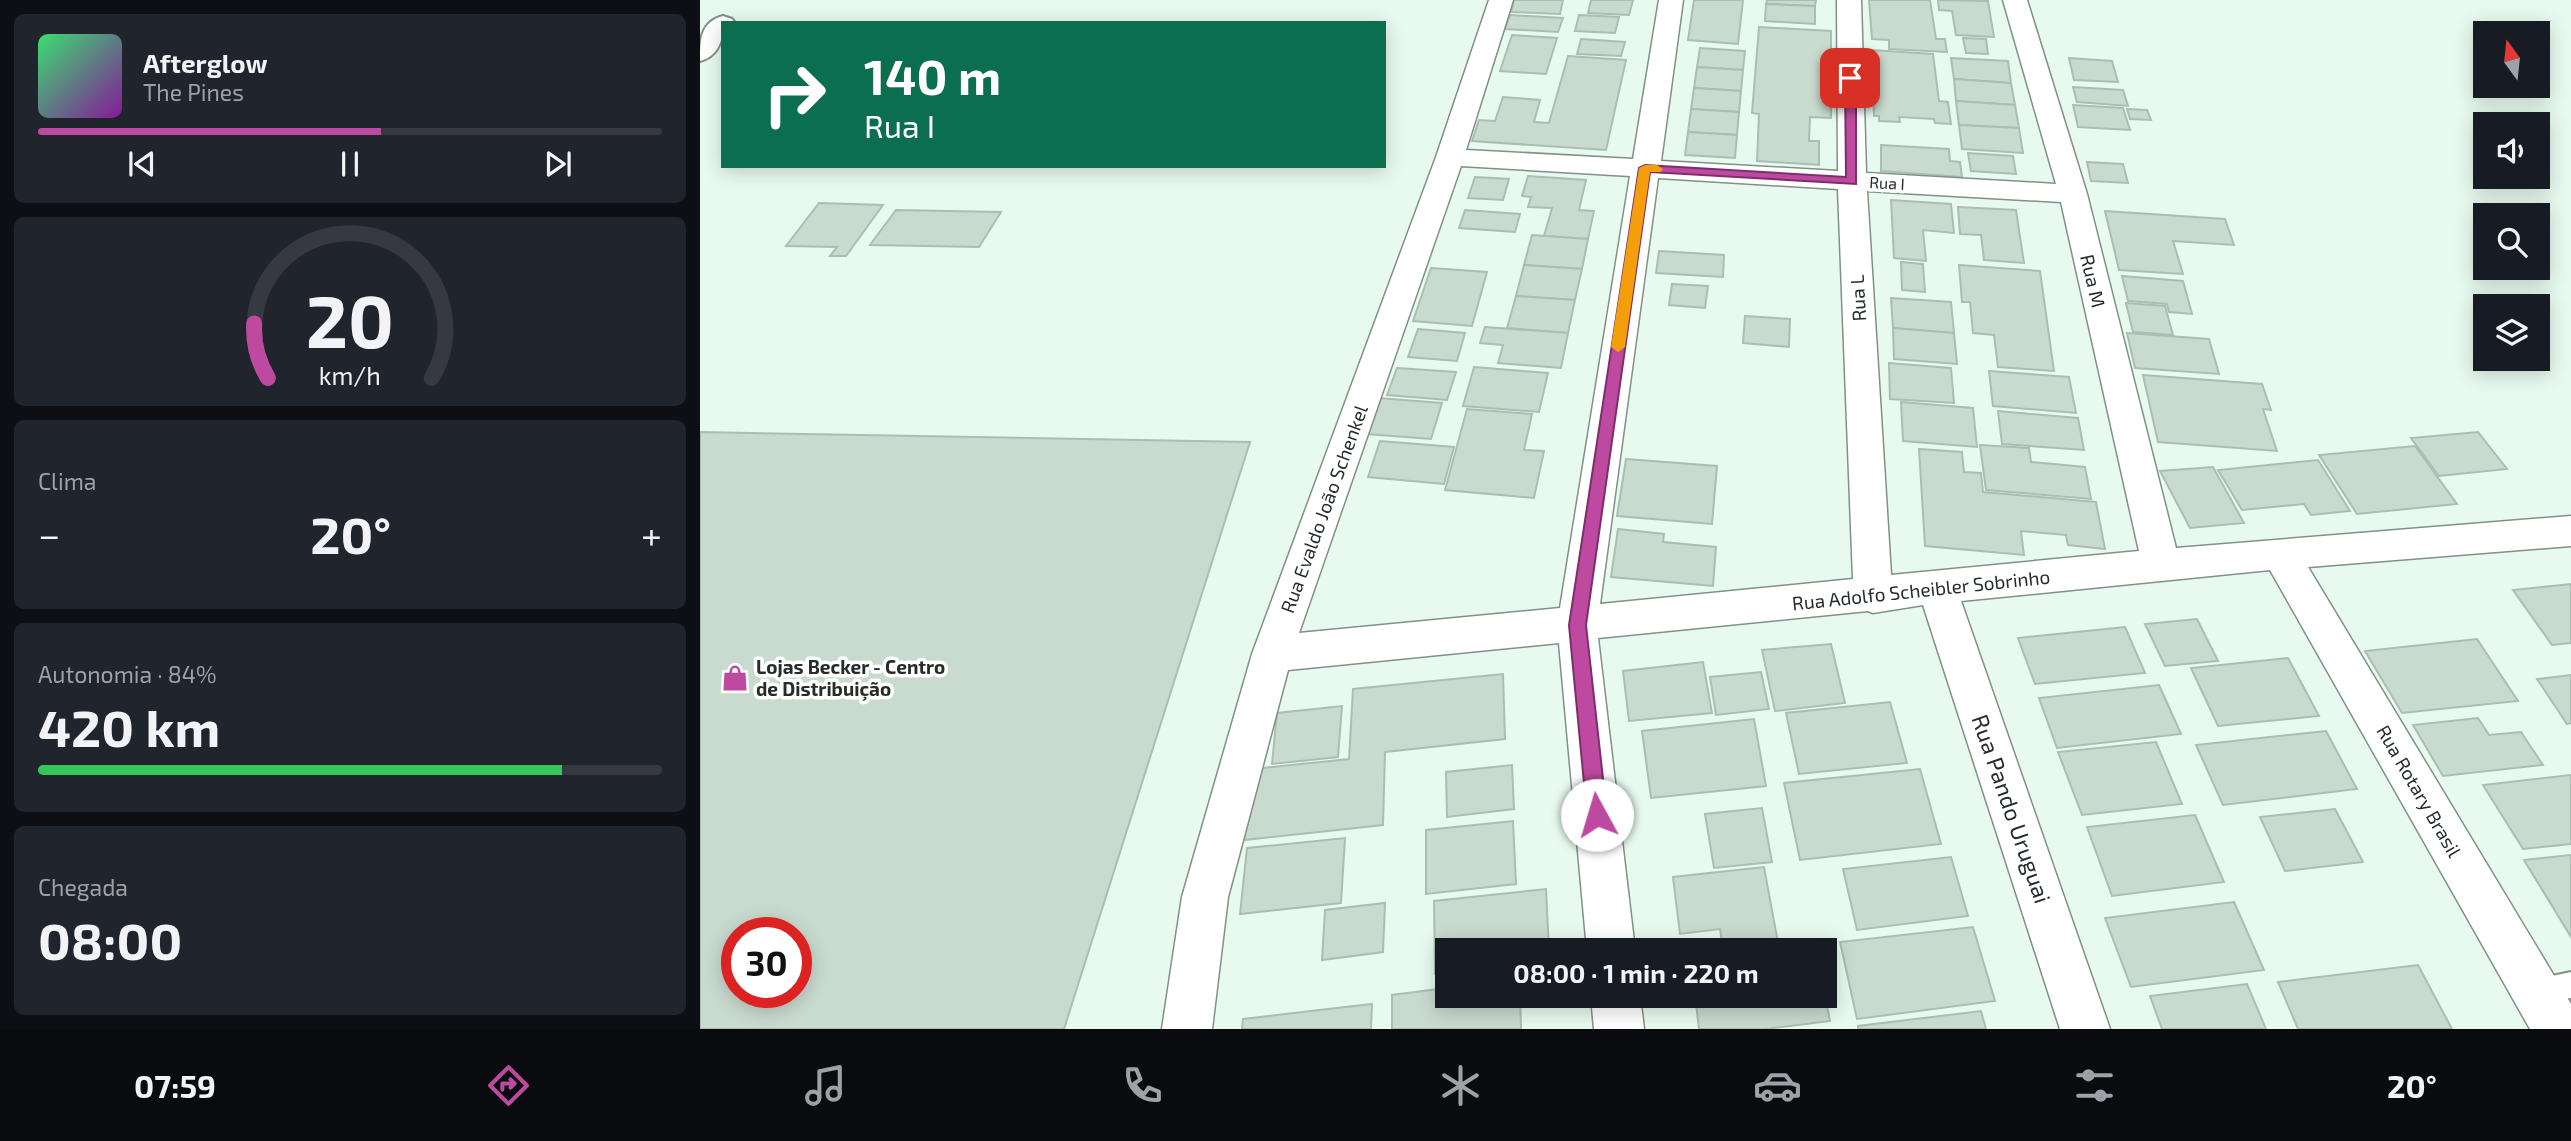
<!DOCTYPE html>
<html lang="pt">
<head>
<meta charset="utf-8">
<style>
	body { margin:0; font-family:"Exo 2",sans-serif; background:#20242c; color:#f1f3f6; height:100vh; display:flex; flex-direction:column; font-size:26px; white-space:nowrap }
	* { box-sizing:border-box; margin:0 }
	p { font-size:23px; color:#9ea1a6 }
	.icon { flex:none; width:38px; height:38px; fill:none; stroke:currentColor; stroke-width:2; stroke-linecap:round; stroke-linejoin:round }
	.map { position:relative; flex:1; overflow:hidden }
	.panel { display:flex; flex-direction:column; gap:14px; padding:14px; background:#0d0f14; width:700px }
	.panel>* { flex:none }
	.top-card { position:absolute; left:21px; top:21px; width:665px; height:147px; border-radius:0px; box-shadow:0 4px 18px #0003; background:#0b6e4f; color:#fff; overflow:hidden }
	.needle { width:46px; rotate:345deg }
	.buttons { position:absolute; left:1773px; top:21px; display:grid; gap:14px }
	.buttons a { display:grid; place-items:center; width:77px; height:77px; border-radius:0px; background:#171b24; box-shadow:0 4px 18px #0003; font-size:35px }
	.speed { position:absolute; left:21px; top:917px; display:flex; gap:14px; font-size:35px; font-weight:700; text-align:center }
	.speed>* { display:grid; place-content:center; width:91px; height:91px; border-radius:50%; background:#171b24; box-shadow:0 4px 18px #0003; line-height:1 }
	.speed .limit { border:10px solid #d22; background:#fff; color:#111 }
	.pin { position:absolute; display:grid; place-items:center; width:60px; height:60px; color:#fff; margin:-30px; border-radius:14px; box-shadow:0 4px 10px #0006 }
	.me { position:absolute; width:77px; margin:-38px; rotate:354deg; stroke-linejoin:round; filter:drop-shadow(0 0 5px #0008) }
	.turn { display:flex; align-items:center; gap:24px; height:147px; padding:0 28px; font-size:32px }
	.turn .icon { width:91px; height:91px; stroke-width:2.5 }
	.turn b { display:block; font-size:49px; line-height:60px }
	.big { font-size:52px; font-weight:700; line-height:1.1 }
	.panel .widget { flex:1; display:flex; flex-direction:column; justify-content:center; gap:10px; min-width:0; padding:0 24px; border-radius:10px; background:#20242c }
	.panel .dial { align-items:center; gap:0 }
	.dial svg { height:182px; overflow:visible; fill:none; stroke:#363941; stroke-width:7; stroke-linecap:round; text-anchor:middle }
	.dial text { fill:#f1f3f6; stroke:none }
	.song { display:flex; align-items:center; gap:21px }
	.cover { width:84px; height:84px; border-radius:10px; background:linear-gradient(135deg,hsl(140 70% 55%),hsl(290 70% 35%)) }
	.played { height:7px; border-radius:4px; background:linear-gradient(90deg,#be49a0 55%,#363941 55%) }
	.keys { display:flex; justify-content:space-around; direction:ltr }
	.heat { display:flex; justify-content:space-between; align-items:center; font-size:38px; direction:ltr }
	.charge { height:10px; border-radius:5px; background:linear-gradient(90deg,#34c759 84%,#363941 0) }
	.trip { position:absolute; left:735px; top:938px; width:402px; height:70px; border-radius:0px; background:#171b24; box-shadow:0 4px 18px #0003; font-weight:700; line-height:70px; text-align:center }
	.menu { display:flex; height:112px; justify-content:space-around; align-items:center; background:#090b0e; color:#9ea1a6 }
	.menu .icon { width:49px; height:49px }
	.menu .active { color:#be49a0 }
	.menu b { font-size:32px; color:#f1f3f6 }
	main { display:flex; flex:1; min-height:0 }
	.map>svg:first-child { display:block }
	.building { fill:#c9dacf; stroke:#acbdb3; stroke-width:2; fill-rule:evenodd }
	.lines { fill:none; stroke-linecap:round; stroke-linejoin:round }
	.lane-casing { stroke:#809187; stroke-width:4 }
	.street-casing { stroke:#809187; stroke-width:3 }
	.highway-casing { stroke:#809187; stroke-width:4 }
	.lane { fill:#fff; fill-rule:evenodd }
	.street { fill:#fff; fill-rule:evenodd }
	.highway { fill:#fff; fill-rule:evenodd }
	.route { fill:#be49a0; stroke:#7c2f68; stroke-width:2 }
	.slow { fill:#f59e0b }
	.labels { text-anchor:middle; stroke-width:7; stroke-linejoin:round; paint-order:stroke }
	.far-street-label { font-size:16px; fill:#262d29; stroke:#fff }
	.street-label { font-size:19px; fill:#262d29; stroke:#fff }
	.poi-label { font-size:19px; font-weight:bold; fill:#262d29; stroke:#fff; text-anchor:start }
	.near-street-label { font-size:23px; fill:#262d29; stroke:#fff }
</style>
</head>
<body>
<main>
<section class="panel">
<div class="widget">
<div class="song"><i class="cover"></i><div><b>Afterglow</b><p>The Pines</p></div></div>
<div class="played"></div>
<div class="keys"><svg class="icon" aria-label="previous" viewBox="0 0 24 24"><path d="M18 5L8 12l10 7zM5 5v14"/></svg><svg class="icon" aria-label="pause" viewBox="0 0 24 24"><path d="M8 5v14M16 5v14"/></svg><svg class="icon" aria-label="next" viewBox="0 0 24 24"><path d="M6 5l10 7-10 7zM19 5v14"/></svg></div>
</div>
<div class="widget dial"><svg viewBox="0 0 100 80">
<path d="M14 69A42 42 0 1 1 86 69"/>
<path d="M14 69A42 42 0 0 1 8 45" stroke="#be49a0"/>
<text x="50" y="56" font-size="32" font-weight="700">20</text>
<text x="50" y="72" font-size="11">km/h</text>
</svg></div>
<div class="widget"><p>Clima</p>
<div class="heat"><a>−</a><b class="big">20°</b><a>+</a></div>
</div>
<div class="widget"><p>Autonomia · 84%</p><b class="big">420 km</b><div class="charge"></div></div>
<div class="widget"><p>Chegada</p><b class="big">08:00</b></div>
</section>
<div class="map">
<svg width="1871" height="1029" viewBox="0 0 1871 1029">
	<rect width="100%" height="100%" fill="#e8faef"/>
	<g class="building">
		<polygon points="814,0 863,0 860,14 811,12"/>
		<polygon points="891,0 933,0 929,15 888,13"/>
		<polygon points="994,0 1043,0 1038,44 988,40"/>
		<polygon points="1067,0 1116,0 1115,6 1066,4"/>
		<polygon points="1169,0 1230,0 1236,39 1245,39 1247,52 1189,49 1189,40 1172,39"/>
		<polygon points="1238,0 1288,1 1294,37 1256,35 1252,11 1239,10"/>
		<polygon points="1066,4 1115,6 1115,24 1065,21"/>
		<polygon points="810,15 863,18 858,32 805,29"/>
		<polygon points="879,15 919,17 915,33 875,31"/>
		<polygon points="1059,27 1131,31 1131,118 1110,117 1109,141 1119,141 1119,165 1057,161 1059,114 1052,113"/>
		<polygon points="812,35 857,38 846,74 800,71"/>
		<polygon points="1263,38 1286,39 1288,54 1266,53"/>
		<polygon points="881,39 925,42 921,56 877,54"/>
		<polygon points="1000,48 1045,51 1043,70 997,67"/>
		<polygon points="1171,50 1233,54 1239,101 1248,102 1251,124 1235,123 1234,119 1199,117 1200,122 1179,121 1179,116 1174,116"/>
		<polygon points="868,56 926,60 906,150 772,141 779,120 795,121 803,97 840,100 834,122 849,123"/>
		<polygon points="1251,58 1308,61 1311,83 1254,79"/>
		<polygon points="1369,58 1412,61 1418,82 1374,80"/>
		<polygon points="997,67 1043,70 1041,91 994,88"/>
		<polygon points="1254,79 1311,83 1315,105 1256,101"/>
		<polygon points="1373,87 1423,90 1428,106 1377,102"/>
		<polygon points="994,88 1041,91 1039,112 991,109"/>
		<polygon points="1256,101 1315,105 1319,128 1259,125"/>
		<polygon points="1373,105 1423,108 1430,130 1378,127"/>
		<polygon points="991,109 1039,112 1037,135 988,132"/>
		<polygon points="1427,109 1447,110 1451,120 1430,119"/>
		<polygon points="1259,125 1319,128 1323,153 1262,149"/>
		<polygon points="988,132 1037,135 1035,158 985,155"/>
		<polygon points="1181,145 1249,149 1250,161 1260,162 1262,177 1181,171"/>
		<polygon points="1268,153 1313,156 1316,174 1271,171"/>
		<polygon points="1387,162 1423,164 1428,183 1391,181"/>
		<polygon points="828,176 886,180 879,210 894,211 888,239 844,236 852,208 828,207 831,197 822,196"/>
		<polygon points="775,177 809,179 803,200 768,198"/>
		<polygon points="1191,200 1251,204 1254,233 1223,230 1226,261 1194,258"/>
		<polygon points="119,203 183,205 146,256 130,256 137,247 86,246"/>
		<polygon points="1258,207 1316,210 1324,263 1284,260 1281,235 1260,234"/>
		<polygon points="196,210 301,212 279,247 170,245"/>
		<polygon points="765,210 820,214 815,232 759,228"/>
		<polygon points="1405,211 1525,219 1534,245 1473,241 1483,274 1419,270"/>
		<polygon points="832,235 888,239 882,269 824,265"/>
		<polygon points="959,251 1024,255 1023,277 956,273"/>
		<polygon points="1201,262 1223,264 1225,292 1202,290"/>
		<polygon points="824,265 882,269 875,300 816,296"/>
		<polygon points="1259,265 1340,271 1354,371 1298,367 1294,335 1273,333 1270,302 1262,302"/>
		<polygon points="731,268 787,272 772,326 713,321"/>
		<polygon points="1422,276 1483,281 1492,314 1469,312 1467,304 1428,301"/>
		<polygon points="972,284 1008,286 1005,308 969,305"/>
		<polygon points="816,296 875,300 868,333 807,328"/>
		<polygon points="1191,298 1251,302 1254,333 1193,328"/>
		<polygon points="1426,303 1465,306 1473,335 1433,332"/>
		<polygon points="1045,316 1090,319 1089,347 1043,343"/>
		<polygon points="785,327 868,333 861,368 798,363 803,345 780,343"/>
		<polygon points="1193,328 1254,333 1257,364 1194,359"/>
		<polygon points="718,329 765,333 757,361 708,357"/>
		<polygon points="1427,333 1509,339 1519,374 1435,368"/>
		<polygon points="1189,363 1251,368 1254,403 1190,399"/>
		<polygon points="774,367 848,373 839,412 763,406"/>
		<polygon points="697,368 756,372 747,400 687,395"/>
		<polygon points="1289,371 1369,377 1376,413 1293,406"/>
		<polygon points="1443,375 1562,384 1571,410 1563,409 1577,451 1458,442"/>
		<polygon points="678,398 742,403 731,439 666,434"/>
		<polygon points="1201,402 1273,408 1277,447 1203,441"/>
		<polygon points="767,409 832,414 824,450 844,451 834,498 745,490"/>
		<polygon points="1298,411 1378,418 1384,450 1302,444"/>
		<path d="M0 432 550 442 364 1029H0ZM37 933H96V992H37Z"/>
		<polygon points="1778,432 1807,469 1739,476 1711,438"/>
		<polygon points="680,441 754,447 744,484 668,477"/>
		<polygon points="1280,445 1329,448 1331,462 1385,467 1391,499 1286,490"/>
		<polygon points="1715,446 1757,504 1657,514 1619,455"/>
		<polygon points="1219,449 1262,452 1264,472 1281,473 1283,492 1396,502 1405,549 1368,545 1366,535 1321,531 1324,555 1225,546"/>
		<polygon points="926,459 1017,466 1012,524 917,516"/>
		<polygon points="1618,460 1650,511 1611,515 1604,504 1542,510 1518,470"/>
		<polygon points="1513,467 1544,523 1490,528 1460,471"/>
		<polygon points="918,529 964,534 963,542 1016,547 1013,586 911,577"/>
		<polygon points="1871,584 1871,643 1852,645 1813,590"/>
		<polygon points="1497,619 1518,661 1465,666 1445,624"/>
		<polygon points="1425,627 1445,673 1335,684 1318,638"/>
		<polygon points="1777,639 1818,701 1702,713 1665,651"/>
		<polygon points="1131,644 1145,703 1075,711 1062,650"/>
		<polygon points="1588,658 1619,716 1518,726 1491,668"/>
		<polygon points="1003,662 1012,713 929,721 923,671"/>
		<polygon points="1061,672 1069,709 1016,715 1010,677"/>
		<polygon points="803,674 805,739 685,752 683,825 544,840 552,769 649,759 653,689"/>
		<polygon points="1871,675 1871,723 1867,724 1837,679"/>
		<polygon points="1459,685 1481,734 1357,748 1339,698"/>
		<polygon points="1190,702 1207,763 1099,774 1086,713"/>
		<polygon points="642,706 638,757 572,764 577,713"/>
		<polygon points="1778,718 1789,735 1821,732 1843,765 1743,776 1713,725"/>
		<polygon points="1054,719 1066,786 951,798 942,731"/>
		<polygon points="1626,731 1657,789 1523,805 1496,745"/>
		<polygon points="1456,742 1482,804 1382,815 1358,752"/>
		<polygon points="812,765 814,809 747,817 746,772"/>
		<polygon points="1220,769 1241,844 1100,860 1084,783"/>
		<polygon points="1871,775 1871,844 1823,849 1783,785"/>
		<polygon points="1062,808 1072,862 1014,868 1005,814"/>
		<polygon points="1635,809 1663,862 1585,871 1560,817"/>
		<polygon points="1495,815 1524,882 1412,896 1387,827"/>
		<polygon points="813,821 816,884 726,894 726,830"/>
		<polygon points="645,838 641,903 540,914 547,848"/>
		<polygon points="1871,855 1871,937 1824,860"/>
		<polygon points="1251,857 1268,916 1157,930 1143,869"/>
		<polygon points="1064,867 1079,948 1023,950 1020,929 980,934 973,877"/>
		<polygon points="846,889 849,950 747,950 747,973 735,974 734,901"/>
		<polygon points="1534,902 1564,970 1431,987 1405,918"/>
		<polygon points="685,903 683,952 622,960 625,910"/>
		<polygon points="1273,927 1295,1001 1157,1019 1140,942"/>
		<polygon points="1718,965 1752,1029 1598,1029 1578,982"/>
		<polygon points="1547,984 1566,1029 1462,1029 1450,996"/>
		<polygon points="747,988 747,996 820,996 821,1029 692,1029 692,995"/>
		<polygon points="995,996 1125,996 1130,1021 1065,1029 999,1029"/>
		<polygon points="672,1004 671,1029 542,1029 543,1019"/>
		<polygon points="1281,1011 1286,1029 1158,1029 1158,1026"/>
	</g>
	<g class="lines">
		<g class="lane-casing">
			<polygon id="lane" points="1871,972 1871,998 1837,1003 1828,999 1824,990 1828,981"/>
		</g>
		<g class="street-casing">
			<g id="street">
				<path d="M789 0H813L766 150 933 159 959 0H983L961 161 1138 171 1137 0H1161L1166 173 1356 184 1303 0H1327L1387 194 1476 548 1871 516V546L1608 567 1871 1004V1029H1830L1570 570 1261 601 1410 1029H1360L1223 605 1173 613 1168 611 898 638 935 950H887L859 643 588 670 528 897 512 1029H462L482 897 552 654 736 157ZM761 166 930 176 860 608 599 633ZM958 178 1138 189 1153 579 900 604ZM1167 191 1361 202 1439 551 1191 575Z"/>
				<polygon points="891,996 940,996 944,1029 894,1029"/>
			</g>
		</g>
		<g class="highway-casing">
			<path id="highway" d="M23 16 32 19 35 23H23C23 40 19 56 0 61 0 41 0 22 23 16Z"/>
		</g>
		<use href="#lane" class="lane"/>
		<use href="#street" class="street"/>
		<use href="#highway" class="highway"/>
	</g>
	<polygon class="route" points="1150,74 1156,78 1156,184 950,172 886,625 907,815 904,821 897,824 890,821 887,815 869,625 939,168 945,165 1146,177 1145,78"/>
	<polygon class="slow" points="957,165 963,169 961,172 950,172 925,347 918,352 911,347 939,168 945,165"/>
	<defs>
		<g id="shop-bare" transform="scale(2.1)"><path d="M-5-2.5h2.3a2.7 3.5 0 0 1 5.4 0H5L5.5 6h-11ZM-1.5-2.5h3a1.5 2.3 0 0 0-3 0Z" fill="#be49a0" stroke="#fff" stroke-width="2.5" paint-order="stroke"/></g>
	</defs>
	<g fill-rule="evenodd">
		<use href="#shop-bare" x="35" y="678"/>
	</g>
	<g class="labels">
		<g class="far-street-label">
			<text transform="translate(1187 183) rotate(3)" y="6">Rua I</text>
		</g>
		<g class="street-label">
			<text transform="translate(1393 281) rotate(77)" y="7">Rua M</text>
			<text transform="translate(1158 298) rotate(-93)" y="7">Rua L</text>
			<text transform="translate(624 509) rotate(-70)" y="7">Rua Evaldo João Schenkel</text>
			<text transform="translate(1221 590) rotate(-6)" y="7">Rua Adolfo Scheibler Sobrinho</text>
			<text transform="translate(1719 791) rotate(60)" y="7">Rua Rotary Brasil</text>
		</g>
		<g class="poi-label">
			<text x="56" y="674">Lojas Becker - Centro<tspan x="56" dy="22">de Distribuição</tspan></text>
		</g>
		<g class="near-street-label">
			<text transform="translate(1311 809) rotate(71)" y="8">Rua Pando Uruguai</text>
		</g>
	</g>
</svg>
<div class="buttons">
<a><svg class="needle" viewBox="-14 -14 28 28"><path d="M0-13l5 13h-10z" fill="#e53935"/><path d="M0 13l5-13h-10z" fill="#9ea1a6"/></svg></a>
<a><svg class="icon" aria-label="sound" viewBox="0 0 24 24"><path d="M4 9h4l5-4v14l-5-4H4zM17 9q2 3 0 6"/></svg></a>
<a><svg class="icon" aria-label="search" viewBox="0 0 24 24"><circle cx="10" cy="10" r="6"/><path d="M15 15l6 6"/></svg></a>
<a><svg class="icon" aria-label="layers" viewBox="0 0 24 24"><path d="M12 4l9 5-9 5-9-5zM3 14l9 5 9-5"/></svg></a>
</div>
<div class="speed"><div class="limit">30</div></div>
<div class="pin" style="left:1150px;top:78px;background:#d93025"><svg class="icon" aria-label="arrive" viewBox="0 0 24 24"><path d="M6 21V4h12l-3 4 3 4H6"/></svg></div>
<svg class="me" style="left:897px;top:815px" viewBox="-20 -20 40 40"><circle r="19" fill="#fff"/><path d="M0-13L10 11 0 6-10 11z" fill="#be49a0"/></svg>
<div class="trip">08:00 · 1 min · 220 m</div>
<div class="top-card">
<div class="turn"><svg class="icon" aria-label="right" viewBox="0 0 24 24"><path d="M7 20v-9h11M14 6l5 5-5 5"/></svg><div><b>140 m</b>Rua I</div></div>
</div>
</div>
</main>
<nav class="menu">
<b>07:59</b>
<svg class="icon active" aria-label="directions" viewBox="0 0 24 24"><path d="M12 3l9 9-9 9-9-9zM9 14v-3h6M13 9l2 2-2 2"/></svg>
<svg class="icon" aria-label="music" viewBox="0 0 24 24"><path d="M9 18V5l10-2v13"/><circle cx="6" cy="18" r="3"/><circle cx="16" cy="16" r="3"/></svg>
<svg class="icon" aria-label="phone" viewBox="0 0 24 24"><path d="M5 4h4l2 5-3 2q2 4 5 5l2-3 5 2v4C11 20 4 13 5 4z"/></svg>
<svg class="icon" aria-label="climate" viewBox="0 0 24 24"><path d="M12 3v18M4 7l16 10M4 17L20 7"/></svg>
<svg class="icon" aria-label="car" viewBox="0 0 24 24"><path d="M5 17H2v-5l4-1 3-4h7l3 4 3 1v5h-3M9 17h6M6 11h13"/><circle cx="7" cy="17" r="2"/><circle cx="17" cy="17" r="2"/></svg>
<svg class="icon" aria-label="filters" viewBox="0 0 24 24"><path d="M4 7h16M4 17h16"/><circle cx="9" cy="7" r="2"/><circle cx="15" cy="17" r="2"/></svg>
<b>20°</b>
</nav>
</body>
</html>
